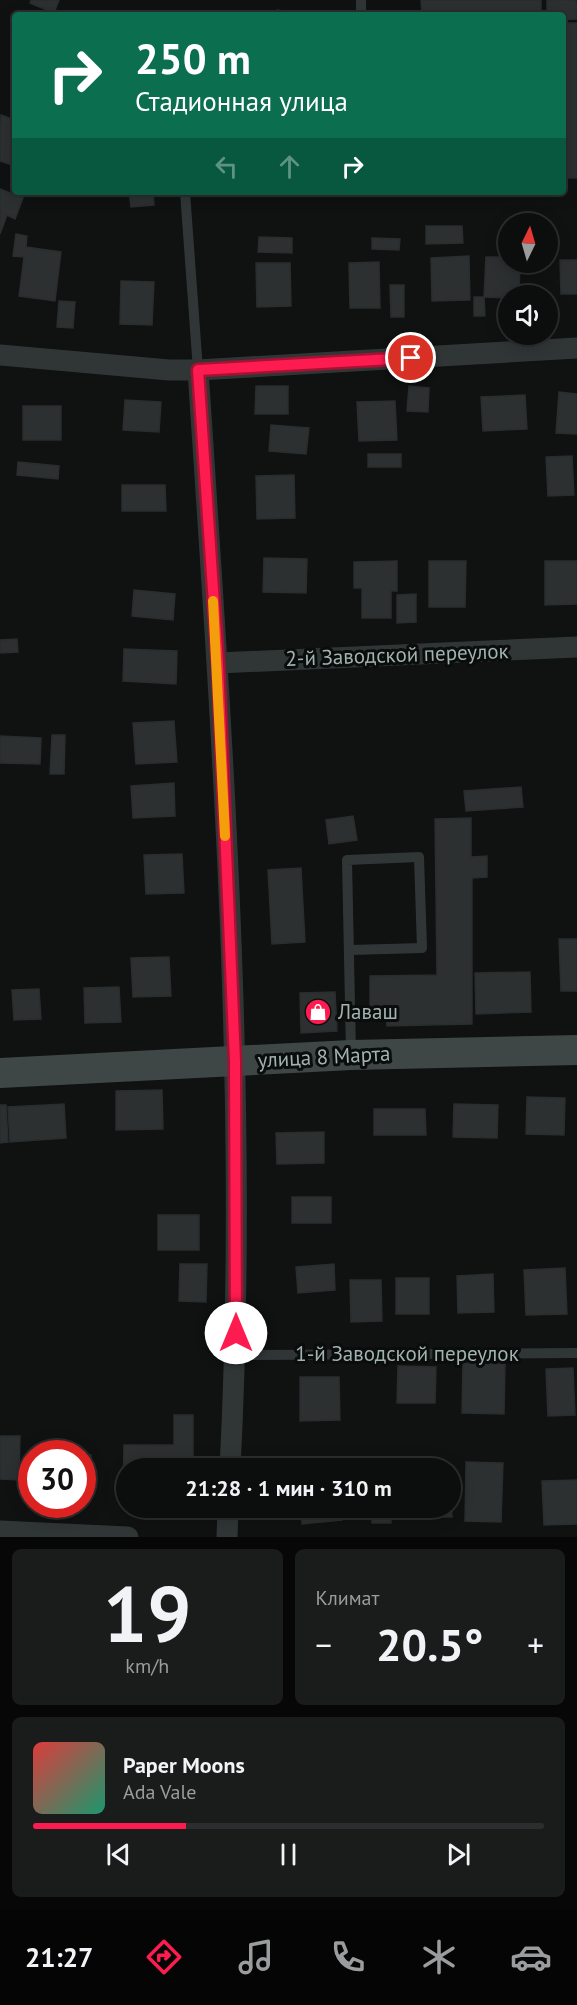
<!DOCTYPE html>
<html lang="ru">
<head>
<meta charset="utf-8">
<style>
	body { margin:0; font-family:"PT Sans",sans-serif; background:#1a1b1b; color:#f1f3f6; height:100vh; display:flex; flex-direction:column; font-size:22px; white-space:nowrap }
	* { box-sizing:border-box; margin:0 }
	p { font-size:20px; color:#9a9c9d }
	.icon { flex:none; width:33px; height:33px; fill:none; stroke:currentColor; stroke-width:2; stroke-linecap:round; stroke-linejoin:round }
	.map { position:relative; height:1537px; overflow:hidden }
	.details { display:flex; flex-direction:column; gap:12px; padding:12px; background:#070707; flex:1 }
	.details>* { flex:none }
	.hud { position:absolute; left:12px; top:12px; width:554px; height:183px; border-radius:6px; box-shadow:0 3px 15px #0003,0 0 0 2px #2c2d2e; background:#0b6e4f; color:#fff; overflow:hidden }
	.needle { width:39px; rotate:5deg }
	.tools { position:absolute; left:498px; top:213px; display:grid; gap:12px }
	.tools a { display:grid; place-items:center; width:60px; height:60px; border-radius:50%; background:#0c0d0d; box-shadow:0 3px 15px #0003,0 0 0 2px #2c2d2e; font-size:30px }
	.speed { position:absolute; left:18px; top:1440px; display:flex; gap:12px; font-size:30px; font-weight:700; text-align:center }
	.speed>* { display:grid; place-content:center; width:78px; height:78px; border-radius:50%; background:#0c0d0d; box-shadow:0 3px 15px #0003,0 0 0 2px #2c2d2e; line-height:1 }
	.speed .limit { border:9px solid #d22; background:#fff; color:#111 }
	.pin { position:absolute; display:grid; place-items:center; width:51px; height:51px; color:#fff; margin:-26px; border:3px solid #fff; border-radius:50%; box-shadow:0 2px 6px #0007 }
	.me { position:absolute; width:66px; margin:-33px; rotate:0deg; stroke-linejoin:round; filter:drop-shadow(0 0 4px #0008) }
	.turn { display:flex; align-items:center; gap:21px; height:126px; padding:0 24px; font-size:27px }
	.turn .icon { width:78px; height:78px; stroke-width:2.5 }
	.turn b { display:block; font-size:42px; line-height:51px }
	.lanes { display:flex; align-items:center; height:57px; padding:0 24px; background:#0003; justify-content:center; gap:30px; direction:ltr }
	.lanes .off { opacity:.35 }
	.big { font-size:45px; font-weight:700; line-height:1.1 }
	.details .card { flex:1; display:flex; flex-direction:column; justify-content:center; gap:9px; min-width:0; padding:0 21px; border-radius:9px; background:#1a1b1b }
	.details .dial { align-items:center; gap:0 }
	.dial b { font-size:78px; line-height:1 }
	.song { display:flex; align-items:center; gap:18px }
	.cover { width:72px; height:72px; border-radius:9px; background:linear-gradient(135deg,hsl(0 70% 55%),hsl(160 70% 35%)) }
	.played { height:6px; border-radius:3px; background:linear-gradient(90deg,#fe1b4f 30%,#2c2d2e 30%) }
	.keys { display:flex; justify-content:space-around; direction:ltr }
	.heat { display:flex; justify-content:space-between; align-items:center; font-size:33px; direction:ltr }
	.details .tiles { flex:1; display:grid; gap:12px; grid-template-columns:1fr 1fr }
	.card:last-child { grid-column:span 2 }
	.trip { position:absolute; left:116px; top:1458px; width:345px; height:60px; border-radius:30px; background:#0c0d0d; box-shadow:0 3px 15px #0003,0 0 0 2px #2c2d2e; font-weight:700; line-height:60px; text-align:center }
	.dock { display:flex; height:96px; justify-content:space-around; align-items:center; background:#050505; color:#9a9c9d }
	.dock .icon { width:42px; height:42px }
	.dock .on { color:#fe1b4f }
	.dock b { font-size:27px; color:#f1f3f6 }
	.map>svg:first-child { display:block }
	.building { fill:#2d3030; stroke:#292d2d; stroke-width:1.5 }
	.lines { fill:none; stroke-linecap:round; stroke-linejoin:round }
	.lane { stroke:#303636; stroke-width:10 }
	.street { stroke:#303636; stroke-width:21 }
	.secondary { stroke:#3e4745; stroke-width:30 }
	.route-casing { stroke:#a51233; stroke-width:15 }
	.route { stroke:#fe1b4f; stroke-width:10 }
	.slow { stroke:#f59e0b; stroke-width:10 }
	.labels { text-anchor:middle; stroke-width:6; stroke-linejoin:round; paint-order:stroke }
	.street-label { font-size:21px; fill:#a0b3af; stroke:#0b0c0c }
	.poi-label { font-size:21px; fill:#a0b3af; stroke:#0b0c0c; text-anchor:start }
</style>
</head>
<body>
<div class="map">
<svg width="577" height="1537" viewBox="0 0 577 1537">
	<rect width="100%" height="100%" fill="#101111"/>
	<g class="building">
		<polygon points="31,0 59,0 54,13 30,3"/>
		<polygon points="421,0 541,0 541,15 422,15"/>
		<polygon points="547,0 576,0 577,19 562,20 562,15 547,15"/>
		<polygon points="277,10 315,15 276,15"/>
		<rect x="562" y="23" width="15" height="155"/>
		<polygon points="1,115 15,120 15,166 0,161"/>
		<polygon points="0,189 23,198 15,219 7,215 0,234"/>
		<polygon points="129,192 153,192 154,205 131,207"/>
		<polygon points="426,226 462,226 463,243 426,244"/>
		<polygon points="16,234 27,236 26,247 61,252 55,301 19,296 24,257 13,256"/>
		<polygon points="259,237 292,238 292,253 258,252"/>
		<polygon points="372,238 400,239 399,250 372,249"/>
		<polygon points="469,256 470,300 432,301 431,258"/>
		<polygon points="486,257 508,257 508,262 520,262 519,296 508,296 508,298 484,297"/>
		<polygon points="560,260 577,260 577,294 561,294"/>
		<polygon points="379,262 380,308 350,308 349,263"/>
		<polygon points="256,263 290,263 291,306 257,307"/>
		<polygon points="121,281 154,282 152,325 120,324"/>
		<polygon points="390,285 404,285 404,317 391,317"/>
		<polygon points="474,297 484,297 485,316 474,316"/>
		<polygon points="59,301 75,302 73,328 57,327"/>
		<polygon points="256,386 288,386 288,414 255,414"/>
		<polygon points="409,386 429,388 428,412 407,411"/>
		<polygon points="559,392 577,394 577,434 556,433"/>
		<polygon points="525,395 527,429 483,431 481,397"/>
		<polygon points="125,400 161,402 159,432 123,430"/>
		<polygon points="395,401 397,440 359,441 357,402"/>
		<rect x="23" y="406" width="38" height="34"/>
		<polygon points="271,425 309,428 306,454 269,451"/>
		<rect x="368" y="454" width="33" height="13"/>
		<polygon points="572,456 574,495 548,496 546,457"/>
		<polygon points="18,462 59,466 58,479 17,475"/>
		<polygon points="294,475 295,518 257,519 256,476"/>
		<polygon points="122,485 165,485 166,511 122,511"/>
		<polygon points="264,558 307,559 306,593 263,592"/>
		<polygon points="397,561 397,591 391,591 391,618 362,618 362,588 354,588 354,562"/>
		<polygon points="429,561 466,561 465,607 429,607"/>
		<polygon points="545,561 577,561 577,604 545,605"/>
		<polygon points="134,590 175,594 173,620 132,616"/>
		<polygon points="416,594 416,622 397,623 397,595"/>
		<polygon points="17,639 18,652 0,653 0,640"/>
		<polygon points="124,649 177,651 176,684 123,681"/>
		<polygon points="174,721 177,762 136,764 133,723"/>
		<polygon points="52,735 65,735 64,774 50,774"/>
		<polygon points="0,736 41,738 40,764 0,763"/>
		<polygon points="174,783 175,816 133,818 131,786"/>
		<polygon points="521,787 523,807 466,811 464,791"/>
		<polygon points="353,816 357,840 329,844 326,820"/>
		<polygon points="471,818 471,857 487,856 487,877 472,878 472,1024 387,1026 386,1017 376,1017 376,1013 370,1013 370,976 437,975 435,819"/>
		<polygon points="182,854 184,893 146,894 144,855"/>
		<polygon points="301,868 305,942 272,944 268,870"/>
		<polygon points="559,939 577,939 577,991 561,991"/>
		<polygon points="169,957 171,996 133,997 131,958"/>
		<polygon points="530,972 531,1012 476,1014 475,973"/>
		<polygon points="119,987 121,1022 85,1023 84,988"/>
		<polygon points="39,989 41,1019 14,1020 12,990"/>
		<polygon points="335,992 337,1031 301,1033 300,993"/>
		<polygon points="162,1090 163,1129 116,1130 116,1091"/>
		<polygon points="527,1097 565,1098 564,1135 526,1134"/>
		<polygon points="64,1104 66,1138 10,1142 8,1107"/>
		<polygon points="454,1104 498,1105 497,1138 453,1137"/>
		<polygon points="0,1105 6,1105 8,1142 0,1143"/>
		<polygon points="374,1109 425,1109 426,1135 374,1135"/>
		<polygon points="324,1132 324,1163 277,1164 276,1133"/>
		<rect x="292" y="1197" width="39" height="26"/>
		<rect x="158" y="1215" width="41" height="35"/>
		<polygon points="180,1264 207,1264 206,1302 179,1301"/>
		<polygon points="334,1264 335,1290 298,1293 296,1267"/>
		<polygon points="565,1268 567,1314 526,1315 524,1270"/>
		<polygon points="493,1274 494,1312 458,1313 457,1276"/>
		<rect x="396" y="1278" width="33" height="36"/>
		<polygon points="350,1280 381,1280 382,1321 351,1322"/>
		<polygon points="463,1363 505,1364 504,1414 462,1413"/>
		<polygon points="398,1366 436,1367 435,1403 397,1403"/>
		<polygon points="573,1368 575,1415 548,1416 546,1369"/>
		<polygon points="300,1377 339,1377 340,1420 300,1421"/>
		<polygon points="174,1415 193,1415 193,1468 126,1468 126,1497 123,1497 124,1445 174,1445"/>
		<polygon points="0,1436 20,1436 19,1480 0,1479"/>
		<polygon points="82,1454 91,1455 90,1498 82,1498"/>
		<polygon points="466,1462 503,1463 501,1522 465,1521"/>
		<polygon points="577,1480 577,1524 544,1525 542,1481"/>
		<polygon points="450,1482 452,1517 412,1517 412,1508 450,1508"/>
		<polygon points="301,1508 341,1508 342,1520 302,1524"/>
		<rect x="372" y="1508" width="19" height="15"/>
	</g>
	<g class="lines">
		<g class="lane">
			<polyline points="361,15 361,0"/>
			<polyline points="185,192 198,370"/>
			<polyline points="350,950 422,948 419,857 347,860 351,1053"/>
			<polyline points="236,1355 577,1353"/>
		</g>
		<g class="street">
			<polyline points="0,355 169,370 198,370 577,348"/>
			<path d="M198 370C222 734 249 1104 230 1468"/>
			<polyline points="218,663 577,647"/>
			<polyline points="0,1531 128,1537"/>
			<polyline points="227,1537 228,1508"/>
		</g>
		<polyline class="secondary" points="0,1073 351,1055 577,1050"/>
	</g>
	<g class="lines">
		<g class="route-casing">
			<polyline id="route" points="236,1333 235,1061 218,663 198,370 411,358"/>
		</g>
		<use href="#route" class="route"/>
		<polyline class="slow" points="213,601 225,836"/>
	</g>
	<defs>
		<g id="shop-disc" transform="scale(1.35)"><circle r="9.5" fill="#fe1b4f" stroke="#0b0c0c"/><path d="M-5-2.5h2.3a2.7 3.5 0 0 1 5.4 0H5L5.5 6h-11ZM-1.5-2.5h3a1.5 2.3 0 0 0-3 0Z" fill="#fff"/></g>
	</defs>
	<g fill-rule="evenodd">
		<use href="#shop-disc" x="318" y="1012"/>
	</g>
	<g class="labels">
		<g class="street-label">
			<text transform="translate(397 655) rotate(-2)" y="7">2-й Заводской переулок</text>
			<text transform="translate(324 1057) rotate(-3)" y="7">улица 8 Марта</text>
			<text x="407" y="1361">1-й Заводской переулок</text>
		</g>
		<g class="poi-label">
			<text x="338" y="1019">Лаваш</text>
		</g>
	</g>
</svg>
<div class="tools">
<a><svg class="needle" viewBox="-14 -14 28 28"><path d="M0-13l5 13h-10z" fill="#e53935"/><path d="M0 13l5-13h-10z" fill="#9a9c9d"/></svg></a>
<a><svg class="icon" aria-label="sound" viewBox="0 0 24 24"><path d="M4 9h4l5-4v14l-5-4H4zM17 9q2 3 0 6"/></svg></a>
</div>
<div class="speed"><div class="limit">30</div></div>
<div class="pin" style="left:411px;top:358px;background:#d93025"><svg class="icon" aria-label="arrive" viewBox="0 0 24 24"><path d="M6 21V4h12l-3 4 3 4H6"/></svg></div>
<svg class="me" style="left:236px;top:1333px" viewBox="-20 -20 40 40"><circle r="19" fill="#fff"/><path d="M0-13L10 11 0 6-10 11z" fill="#fe1b4f"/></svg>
<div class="trip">21:28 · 1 мин · 310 m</div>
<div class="hud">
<div class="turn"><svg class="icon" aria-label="right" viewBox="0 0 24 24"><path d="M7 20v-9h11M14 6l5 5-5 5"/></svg><div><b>250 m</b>Стадионная улица</div></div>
<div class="lanes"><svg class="icon off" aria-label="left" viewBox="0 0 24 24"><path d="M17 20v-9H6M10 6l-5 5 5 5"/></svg><svg class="icon off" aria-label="ahead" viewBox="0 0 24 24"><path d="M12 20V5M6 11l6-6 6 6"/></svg><svg class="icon" aria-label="right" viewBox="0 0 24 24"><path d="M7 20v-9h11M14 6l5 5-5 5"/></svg></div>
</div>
</div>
<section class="details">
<div class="tiles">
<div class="card dial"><b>19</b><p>km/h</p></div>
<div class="card"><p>Климат</p>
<div class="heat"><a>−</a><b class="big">20.5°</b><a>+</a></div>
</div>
<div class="card">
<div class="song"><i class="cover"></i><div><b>Paper Moons</b><p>Ada Vale</p></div></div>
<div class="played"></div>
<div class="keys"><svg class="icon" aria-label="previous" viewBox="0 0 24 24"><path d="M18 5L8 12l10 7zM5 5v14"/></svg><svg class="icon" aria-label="pause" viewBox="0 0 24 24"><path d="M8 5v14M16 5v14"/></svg><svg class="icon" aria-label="next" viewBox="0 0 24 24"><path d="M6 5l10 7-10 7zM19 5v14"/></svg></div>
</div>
</div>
</section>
<nav class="dock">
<b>21:27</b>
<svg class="icon on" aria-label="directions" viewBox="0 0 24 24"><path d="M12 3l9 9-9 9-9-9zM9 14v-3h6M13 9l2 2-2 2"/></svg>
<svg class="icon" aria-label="music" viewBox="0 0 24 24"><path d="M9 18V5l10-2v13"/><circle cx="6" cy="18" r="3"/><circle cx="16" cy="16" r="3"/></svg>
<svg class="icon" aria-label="phone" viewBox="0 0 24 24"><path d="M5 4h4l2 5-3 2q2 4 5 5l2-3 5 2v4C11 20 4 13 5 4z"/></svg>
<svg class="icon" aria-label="climate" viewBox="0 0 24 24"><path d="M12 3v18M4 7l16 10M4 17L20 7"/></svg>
<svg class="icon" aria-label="car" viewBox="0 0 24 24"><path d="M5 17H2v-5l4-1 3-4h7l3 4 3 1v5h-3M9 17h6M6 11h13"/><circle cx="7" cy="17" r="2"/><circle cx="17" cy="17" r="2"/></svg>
</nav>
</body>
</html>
